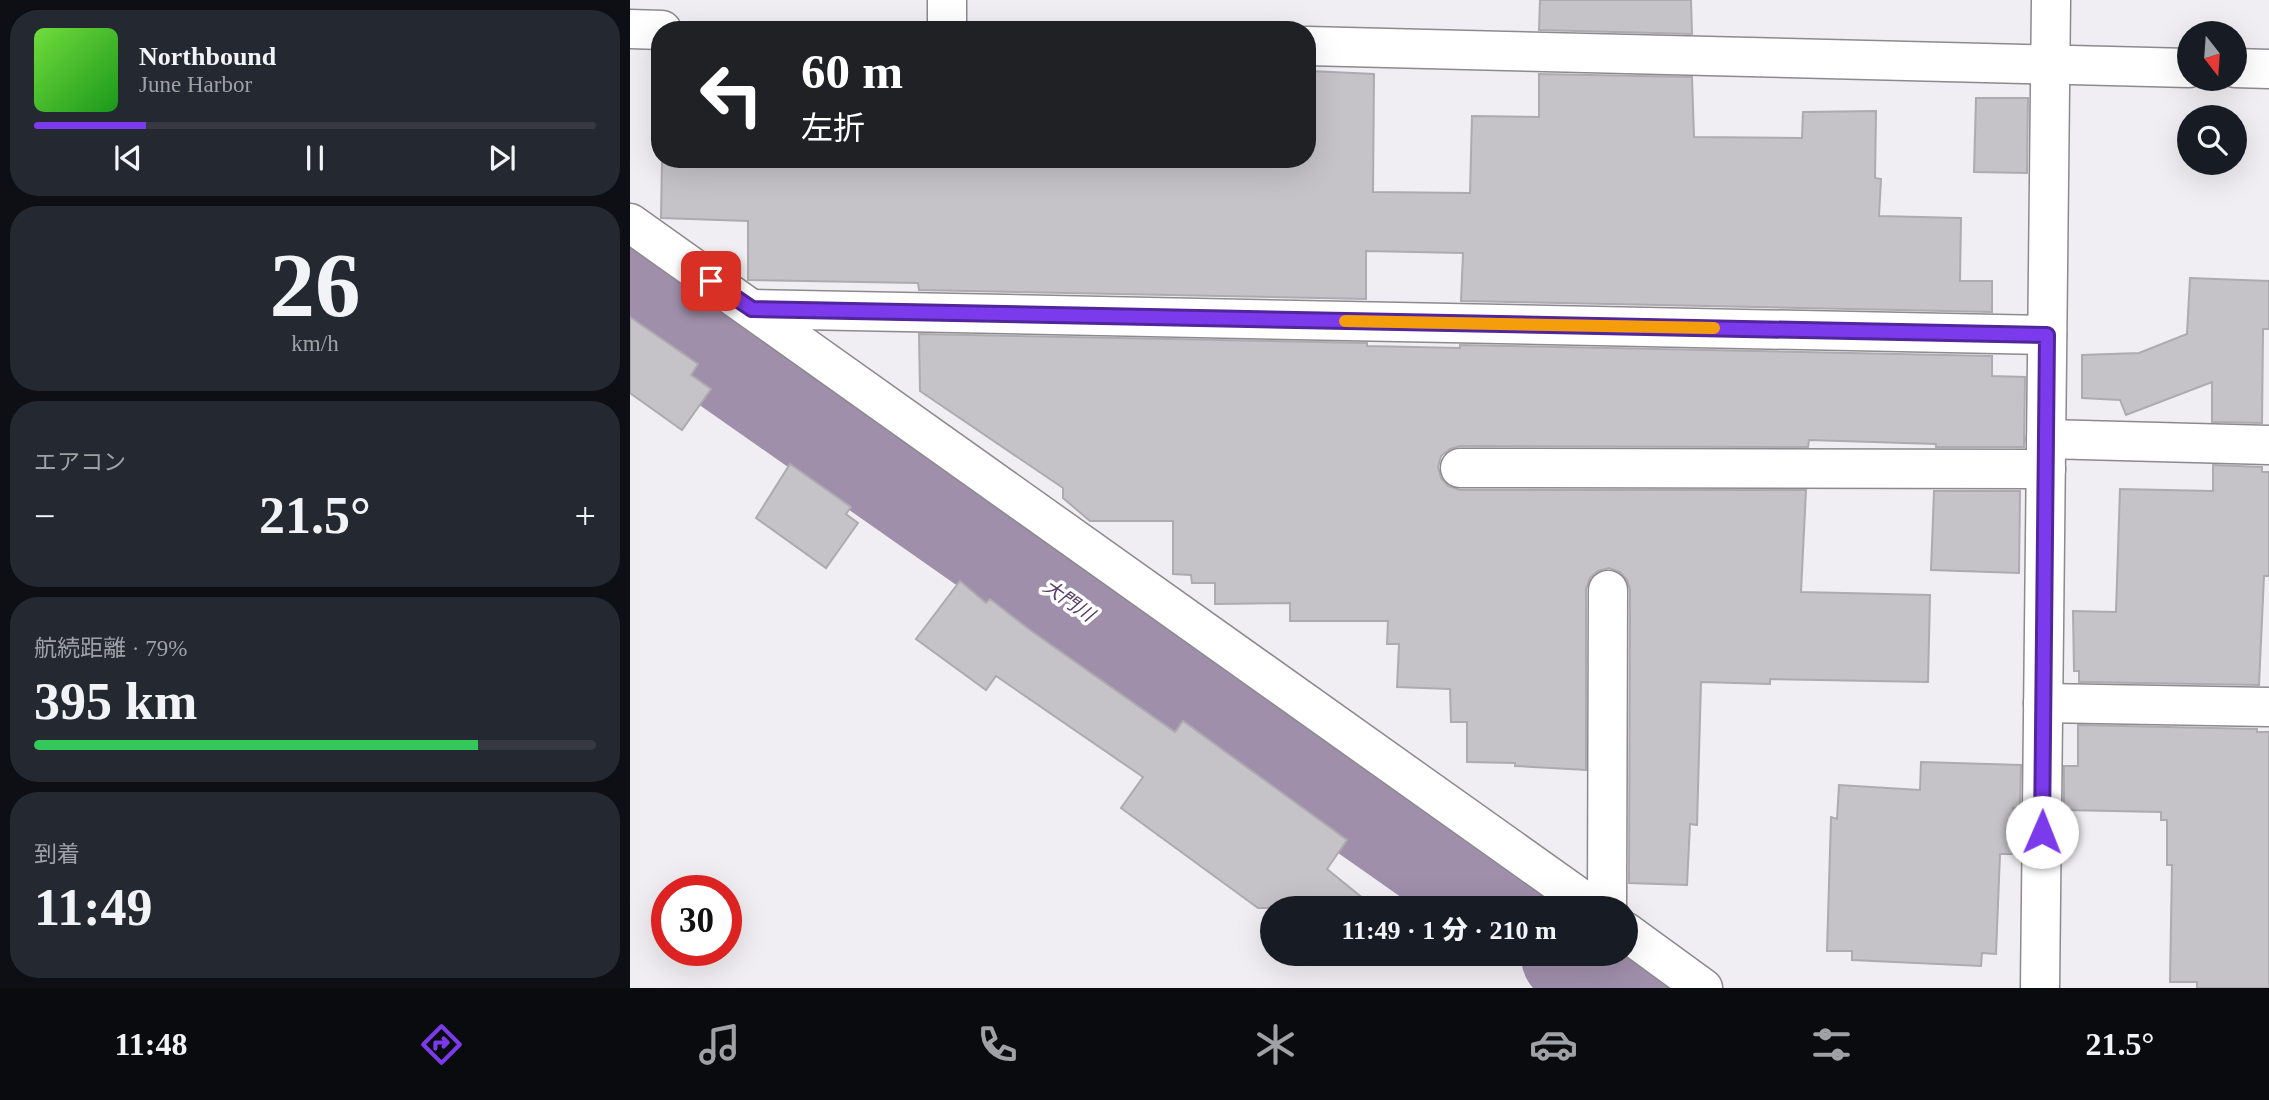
<!DOCTYPE html>
<html lang="ja">
<head>
<meta charset="utf-8">
<style>
	body { margin:0; font-family:"Times New Roman","Noto Sans JP",serif; background:#242831; color:#f1f3f6; height:100vh; display:flex; flex-direction:column; font-size:26px; white-space:nowrap }
	* { box-sizing:border-box; margin:0 }
	p { font-size:23px; color:#9ea1a6 }
	.icon { flex:none; width:38px; height:38px; fill:none; stroke:currentColor; stroke-width:2; stroke-linecap:round; stroke-linejoin:round }
	.map { position:relative; flex:1; overflow:hidden }
	.side { display:flex; flex-direction:column; gap:10px; padding:10px; background:#0d0f14; width:630px }
	.side>* { flex:none }
	.banner { position:absolute; left:21px; top:21px; width:665px; height:147px; border-radius:28px; box-shadow:0 7px 28px #0002; background:#202124; color:#fff; overflow:hidden }
	.needle { width:46px; rotate:163deg }
	.controls { position:absolute; left:1547px; top:21px; display:grid; gap:14px }
	.controls a { display:grid; place-items:center; width:70px; height:70px; border-radius:50%; background:#171b24; box-shadow:0 7px 28px #0002; font-size:35px }
	.speed { position:absolute; left:21px; top:875px; display:flex; gap:14px; font-size:35px; font-weight:700; text-align:center }
	.speed>* { display:grid; place-content:center; width:91px; height:91px; border-radius:50%; background:#171b24; box-shadow:0 7px 28px #0002; line-height:1 }
	.speed .limit { border:10px solid #d22; background:#fff; color:#111 }
	.pin { position:absolute; display:grid; place-items:center; width:60px; height:60px; color:#fff; margin:-30px; border-radius:14px; box-shadow:0 4px 10px #0006 }
	.me { position:absolute; width:77px; margin:-38px; rotate:1deg; stroke-linejoin:round; filter:drop-shadow(0 0 5px #0008) }
	.turn { display:flex; align-items:center; gap:24px; height:147px; padding:0 35px; font-size:32px }
	.turn .icon { width:91px; height:91px; stroke-width:2.5 }
	.turn b { display:block; font-size:49px; line-height:60px }
	.big { font-size:52px; font-weight:800; line-height:1.1 }
	.side .widget { flex:1; display:flex; flex-direction:column; justify-content:center; gap:10px; min-width:0; padding:0 24px; border-radius:28px; background:#242831 }
	.side .dial { align-items:center; gap:0 }
	.dial b { font-size:91px; line-height:1 }
	.song { display:flex; align-items:center; gap:21px }
	.cover { width:84px; height:84px; border-radius:10px; background:linear-gradient(135deg,hsl(100 70% 55%),hsl(120 70% 35%)) }
	.played { height:7px; border-radius:4px; background:linear-gradient(90deg,#7c3aed 20%,#363941 20%) }
	.keys { display:flex; justify-content:space-around; direction:ltr }
	.heat { display:flex; justify-content:space-between; align-items:center; font-size:38px; direction:ltr }
	.charge { height:10px; border-radius:5px; background:linear-gradient(90deg,#34c759 79%,#363941 0) }
	.trip { position:absolute; left:630px; top:896px; width:378px; height:70px; border-radius:35px; background:#171b24; box-shadow:0 7px 28px #0002; font-weight:800; line-height:70px; text-align:center }
	.menu { display:flex; height:112px; justify-content:space-around; align-items:center; background:#090b0e; color:#9ea1a6 }
	.menu .icon { width:49px; height:49px }
	.menu .selected { color:#7c3aed }
	.menu b { font-size:32px; color:#f1f3f6 }
	main { display:flex; flex:1; min-height:0 }
	.map>svg:first-child { display:block }
	.lines { fill:none; stroke-linecap:round; stroke-linejoin:round }
	.river { stroke:#a08fab; stroke-width:105 }
	.building { fill:#c5c3c7; stroke:#adabaf; stroke-width:2 }
	.minor-casing { stroke:#8c8a8e; stroke-width:41 }
	.minor { stroke:#fff; stroke-width:38 }
	.route-casing { stroke:#51269a; stroke-width:18 }
	.route { stroke:#7c3aed; stroke-width:12 }
	.slow { stroke:#f59e0b; stroke-width:12 }
	.labels { text-anchor:middle; stroke-width:7; stroke-linejoin:round; paint-order:stroke }
	.water-label { font-size:19px; font-style:italic; fill:#583e68; stroke:#fff }
</style>
</head>
<body>
<main>
<section class="side">
<div class="widget">
<div class="song"><i class="cover"></i><div><b>Northbound</b><p>June Harbor</p></div></div>
<div class="played"></div>
<div class="keys"><svg class="icon" aria-label="previous" viewBox="0 0 24 24"><path d="M18 5L8 12l10 7zM5 5v14"/></svg><svg class="icon" aria-label="pause" viewBox="0 0 24 24"><path d="M8 5v14M16 5v14"/></svg><svg class="icon" aria-label="next" viewBox="0 0 24 24"><path d="M6 5l10 7-10 7zM19 5v14"/></svg></div>
</div>
<div class="widget dial"><b>26</b><p>km/h</p></div>
<div class="widget"><p>エアコン</p>
<div class="heat"><a>−</a><b class="big">21.5°</b><a>+</a></div>
</div>
<div class="widget"><p>航続距離 · 79%</p><b class="big">395 km</b><div class="charge"></div></div>
<div class="widget"><p>到着</p><b class="big">11:49</b></div>
</section>
<div class="map">
<svg width="1639" height="988" viewBox="0 0 1639 988">
	<rect width="100%" height="100%" fill="#f0eef2"/>
	<g class="lines">
		<g class="river">
			<polyline points="0,292 878,908"/>
			<polyline points="943,954 992,988"/>
		</g>
	</g>
	<g class="building">
		<polygon points="910,0 1061,0 1062,34 909,30"/>
		<polygon points="680,71 744,74 743,192 840,193 842,116 909,117 909,74 1062,77 1064,137 1172,138 1173,112 1246,111 1245,178 1251,179 1249,216 1331,218 1330,281 1362,281 1362,312 831,301 833,253 736,251 736,299 289,290 288,283 118,280 118,221 31,218 32,159 677,159"/>
		<polygon points="1346,98 1398,98 1397,173 1344,172"/>
		<polygon points="1560,278 1639,281 1639,329 1633,329 1632,423 1582,422 1582,382 1496,415 1490,400 1452,398 1452,355 1509,353 1557,334"/>
		<polygon points="0,317 68,364 61,375 81,389 52,430 0,393"/>
		<polygon points="289,334 737,343 737,346 830,348 830,345 1362,356 1362,376 1395,377 1394,447 1306,447 1306,444 1179,440 1178,447 830,446 820,449 811,456 808,467 811,478 818,486 830,490 1176,490 1171,592 1300,595 1298,682 1140,679 1140,684 1071,682 1067,825 1060,824 1057,885 999,883 1000,590 997,580 990,572 979,568 968,571 960,578 956,589 956,770 885,766 885,763 837,762 837,722 821,722 820,689 767,687 769,644 757,644 758,621 660,621 660,603 585,604 585,583 562,583 561,575 543,574 543,521 460,521 433,498 433,488 290,391"/>
		<polygon points="160,464 221,507 216,514 228,523 196,568 126,518"/>
		<polygon points="1583,465 1632,467 1632,472 1639,472 1639,576 1634,576 1629,685 1449,682 1449,671 1444,671 1443,611 1486,612 1490,489 1583,491"/>
		<polygon points="1304,491 1390,491 1389,573 1301,570"/>
		<polygon points="330,581 356,603 360,599 400,630 545,732 553,721 717,840 697,869 745,908 628,908 491,808 513,777 366,676 356,690 286,639"/>
		<polygon points="1448,725 1627,729 1627,732 1639,732 1639,988 1567,988 1567,982 1540,982 1542,865 1537,865 1537,820 1531,820 1531,812 1434,810 1434,766 1448,766"/>
		<polygon points="1291,762 1391,765 1390,809 1383,808 1382,854 1370,854 1366,954 1352,953 1351,966 1222,960 1222,951 1197,951 1201,817 1207,819 1209,785 1290,790"/>
	</g>
	<g class="lines">
		<g class="minor-casing">
			<g id="minor">
				<polyline points="0,29 32,30"/>
				<polyline points="317,30 317,0"/>
				<polyline points="677,46 1559,68"/>
				<polyline points="1605,68 1639,69"/>
				<polyline points="0,223 964,908"/>
				<polyline points="122,309 1417,335"/>
				<polyline points="1416,439 1639,445"/>
				<polyline points="830,468 1416,469"/>
				<polyline points="1413,703 1639,707"/>
				<polyline points="977,908 978,590"/>
				<polyline points="996,932 1073,988"/>
				<polyline points="1410,988 1421,0"/>
			</g>
		</g>
		<use href="#minor" class="minor"/>
	</g>
	<g class="lines">
		<g class="route-casing">
			<polyline id="route" points="81,281 122,309 1417,335 1412,832"/>
		</g>
		<use href="#route" class="route"/>
		<polyline class="slow" points="715,321 1084,328"/>
	</g>
	<g class="labels">
		<g class="water-label">
			<text transform="translate(439 600) rotate(35)" y="7">大門川</text>
		</g>
	</g>
</svg>
<div class="controls">
<a><svg class="needle" viewBox="-14 -14 28 28"><path d="M0-13l5 13h-10z" fill="#e53935"/><path d="M0 13l5-13h-10z" fill="#9ea1a6"/></svg></a>
<a><svg class="icon" aria-label="search" viewBox="0 0 24 24"><circle cx="10" cy="10" r="6"/><path d="M15 15l6 6"/></svg></a>
</div>
<div class="speed"><div class="limit">30</div></div>
<div class="pin" style="left:81px;top:281px;background:#d93025"><svg class="icon" aria-label="arrive" viewBox="0 0 24 24"><path d="M6 21V4h12l-3 4 3 4H6"/></svg></div>
<svg class="me" style="left:1412px;top:832px" viewBox="-20 -20 40 40"><circle r="19" fill="#fff"/><path d="M0-13L10 11 0 6-10 11z" fill="#7c3aed"/></svg>
<div class="trip">11:49 · 1 分 · 210 m</div>
<div class="banner">
<div class="turn"><svg class="icon" aria-label="left" viewBox="0 0 24 24"><path d="M17 20v-9H6M10 6l-5 5 5 5"/></svg><div><b>60 m</b>左折</div></div>
</div>
</div>
</main>
<nav class="menu">
<b>11:48</b>
<svg class="icon selected" aria-label="directions" viewBox="0 0 24 24"><path d="M12 3l9 9-9 9-9-9zM9 14v-3h6M13 9l2 2-2 2"/></svg>
<svg class="icon" aria-label="music" viewBox="0 0 24 24"><path d="M9 18V5l10-2v13"/><circle cx="6" cy="18" r="3"/><circle cx="16" cy="16" r="3"/></svg>
<svg class="icon" aria-label="phone" viewBox="0 0 24 24"><path d="M5 4h4l2 5-3 2q2 4 5 5l2-3 5 2v4C11 20 4 13 5 4z"/></svg>
<svg class="icon" aria-label="climate" viewBox="0 0 24 24"><path d="M12 3v18M4 7l16 10M4 17L20 7"/></svg>
<svg class="icon" aria-label="car" viewBox="0 0 24 24"><path d="M5 17H2v-5l4-1 3-4h7l3 4 3 1v5h-3M9 17h6M6 11h13"/><circle cx="7" cy="17" r="2"/><circle cx="17" cy="17" r="2"/></svg>
<svg class="icon" aria-label="filters" viewBox="0 0 24 24"><path d="M4 7h16M4 17h16"/><circle cx="9" cy="7" r="2"/><circle cx="15" cy="17" r="2"/></svg>
<b>21.5°</b>
</nav>
</body>
</html>
